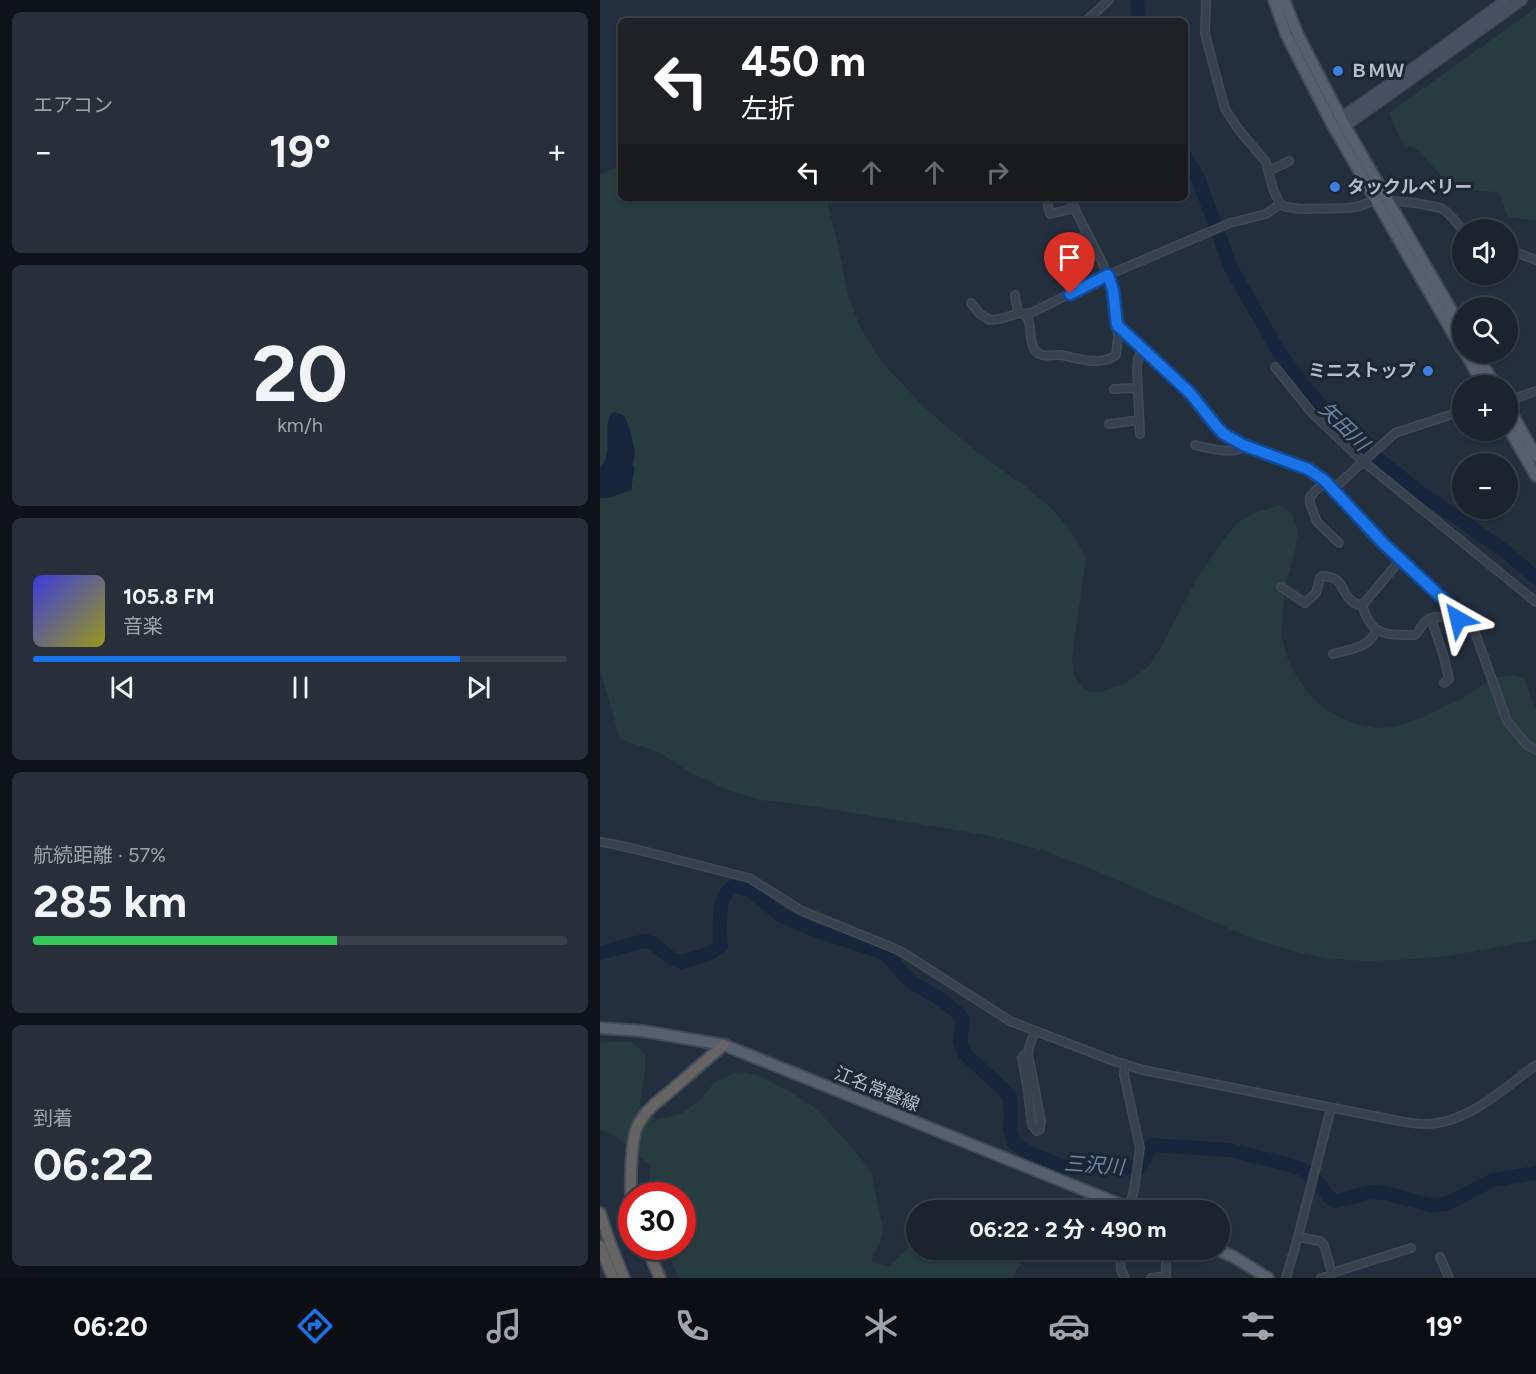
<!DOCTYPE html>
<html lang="ja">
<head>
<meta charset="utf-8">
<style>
	body { margin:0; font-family:Figtree,"Noto Sans JP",sans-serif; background:#282f3a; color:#f1f3f6; height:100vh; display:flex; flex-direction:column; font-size:22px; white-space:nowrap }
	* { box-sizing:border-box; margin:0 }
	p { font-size:20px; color:#a0a4aa }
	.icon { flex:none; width:33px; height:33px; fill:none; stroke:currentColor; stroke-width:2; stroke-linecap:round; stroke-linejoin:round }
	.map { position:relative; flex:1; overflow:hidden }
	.drawer { display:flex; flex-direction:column; gap:12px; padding:12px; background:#0f1319; width:600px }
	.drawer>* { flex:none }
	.banner { position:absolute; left:18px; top:18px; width:570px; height:183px; border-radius:9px; box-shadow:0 2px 4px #0004,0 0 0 2px #39404a; background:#202124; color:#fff; overflow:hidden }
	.buttons { position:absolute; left:852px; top:219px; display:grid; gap:12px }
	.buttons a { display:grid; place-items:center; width:66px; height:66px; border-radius:50%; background:#1b232e; box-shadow:0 2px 4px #0004,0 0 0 2px #39404a; font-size:30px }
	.speed { position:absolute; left:18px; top:1182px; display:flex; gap:12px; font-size:30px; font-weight:700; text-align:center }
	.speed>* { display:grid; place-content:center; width:78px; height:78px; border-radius:50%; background:#1b232e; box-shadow:0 2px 4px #0004,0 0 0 2px #39404a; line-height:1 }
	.speed .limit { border:9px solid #d22; background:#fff; color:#111 }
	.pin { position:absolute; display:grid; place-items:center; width:51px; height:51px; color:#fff; margin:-62px -26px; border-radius:50% 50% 50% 0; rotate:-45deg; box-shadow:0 0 6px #0007 }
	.pin .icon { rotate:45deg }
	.me { position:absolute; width:66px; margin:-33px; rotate:323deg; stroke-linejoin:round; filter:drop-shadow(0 0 4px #0008) }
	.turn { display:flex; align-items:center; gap:21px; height:126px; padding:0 24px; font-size:27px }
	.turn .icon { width:78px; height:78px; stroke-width:2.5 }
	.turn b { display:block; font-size:42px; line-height:51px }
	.lanes { display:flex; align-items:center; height:57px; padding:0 24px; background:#0003; justify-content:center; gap:30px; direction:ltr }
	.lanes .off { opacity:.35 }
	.big { font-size:45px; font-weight:700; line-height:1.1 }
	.drawer .card { flex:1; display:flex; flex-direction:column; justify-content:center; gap:9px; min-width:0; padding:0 21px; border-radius:9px; background:#282f3a }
	.drawer .dial { align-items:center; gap:0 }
	.dial b { font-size:78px; line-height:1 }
	.song { display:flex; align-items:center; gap:18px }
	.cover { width:72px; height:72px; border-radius:9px; background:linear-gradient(135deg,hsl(240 70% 55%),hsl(60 70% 35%)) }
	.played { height:6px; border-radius:3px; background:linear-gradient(90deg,#1a73e8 80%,#39404a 80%) }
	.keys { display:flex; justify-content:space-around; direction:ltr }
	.heat { display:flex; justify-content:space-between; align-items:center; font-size:33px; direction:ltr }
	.charge { height:9px; border-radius:4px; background:linear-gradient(90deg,#34c759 57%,#39404a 0) }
	.trip { position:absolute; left:306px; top:1200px; width:324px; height:60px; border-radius:30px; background:#1b232e; box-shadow:0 2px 4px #0004,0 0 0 2px #39404a; font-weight:700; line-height:60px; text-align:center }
	.menu { display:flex; height:96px; justify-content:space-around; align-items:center; background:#0b0e12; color:#a0a4aa }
	.menu .icon { width:42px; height:42px }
	.menu .selected { color:#1a73e8 }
	.menu b { font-size:27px; color:#f1f3f6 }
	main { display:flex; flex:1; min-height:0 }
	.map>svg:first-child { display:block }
	.green { fill:#263c3f }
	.water { fill:#17263c }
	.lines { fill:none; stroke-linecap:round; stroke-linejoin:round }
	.river { stroke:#17263c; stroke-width:14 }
	.minor-casing { stroke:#414a57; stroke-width:10 }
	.secondary-casing { stroke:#414a57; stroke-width:12 }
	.primary-casing { stroke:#414a57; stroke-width:14 }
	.trunk-casing { stroke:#434c59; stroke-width:14 }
	.minor { stroke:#38414e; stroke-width:7 }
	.secondary { stroke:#465061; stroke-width:9 }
	.primary { stroke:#56606e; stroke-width:10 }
	.trunk { stroke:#656462; stroke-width:10 }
	.route-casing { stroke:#114b97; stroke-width:15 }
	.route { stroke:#1a73e8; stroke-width:10 }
	.shop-dot { fill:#3f7fe0; stroke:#1d2633; stroke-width:2 }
	.labels { text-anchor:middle; stroke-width:6; stroke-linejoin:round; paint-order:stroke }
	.poi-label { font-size:18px; font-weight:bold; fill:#b4bcc9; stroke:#1d2633; text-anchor:start }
	.street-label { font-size:18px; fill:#b4bcc9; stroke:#1d2633 }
	.water-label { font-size:20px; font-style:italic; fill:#6d86a8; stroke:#1d2633 }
</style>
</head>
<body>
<main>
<section class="drawer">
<div class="card"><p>エアコン</p>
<div class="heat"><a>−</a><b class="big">19°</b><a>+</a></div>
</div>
<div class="card dial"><b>20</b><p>km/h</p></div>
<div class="card">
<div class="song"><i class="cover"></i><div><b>105.8 FM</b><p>音楽</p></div></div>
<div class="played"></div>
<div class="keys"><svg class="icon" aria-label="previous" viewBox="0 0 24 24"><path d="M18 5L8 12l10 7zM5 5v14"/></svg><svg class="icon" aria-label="pause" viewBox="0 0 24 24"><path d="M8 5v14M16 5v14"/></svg><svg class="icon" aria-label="next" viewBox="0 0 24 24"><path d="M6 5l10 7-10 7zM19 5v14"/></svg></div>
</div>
<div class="card"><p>航続距離 · 57%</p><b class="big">285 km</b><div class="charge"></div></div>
<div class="card"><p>到着</p><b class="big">06:22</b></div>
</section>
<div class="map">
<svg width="936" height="1278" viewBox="0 0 936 1278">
	<rect width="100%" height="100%" fill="#242f3e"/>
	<g class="green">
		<polygon points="936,8 936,221 908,217 899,192 854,190 818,150 802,143 789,113"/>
		<polygon points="21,166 21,198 226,198 238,245 248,295 261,329 282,362 324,407 379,454 425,486 453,510 470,530 486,557 472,658 474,675 483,689 491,692 500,692 526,683 549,666 560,649 596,580 622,542 638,522 657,512 682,505 693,516 698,531 695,550 685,588 681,635 687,657 697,677 708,693 725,709 749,722 775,728 793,727 821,718 863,698 893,678 913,675 924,679 936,709 936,940 848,956 800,960 764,961 725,958 696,952 651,938 492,869 446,851 386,835 198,804 160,800 127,790 88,771 58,752 20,739 0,669 0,174"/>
		<path d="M6 1042H31L45 1054V1072L40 1105 57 1120 83 1113 102 1098 114 1083 134 1073 144 1072 157 1075 188 1091 213 1106 252 1147 271 1172 283 1230C283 1241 274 1252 271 1262L289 1267 306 1250 316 1233V1250H419L422 1262 412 1278H79L65 1247 82 1246V1196L49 1195 50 1165 11 1133 0 1130V1043Z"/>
		<path d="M347 1197 365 1210H329C334 1201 337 1198 347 1197Z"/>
	</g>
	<path class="water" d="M13 412 21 414 24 416 27 422 31 434 35 452 33 466 35 467 32 483V490L8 498H0V468C16 451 0 424 13 412Z"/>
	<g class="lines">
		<g class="river">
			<polyline points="537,0 539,21"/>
			<polyline points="585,156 598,178 631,268 679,352 706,388 733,419 782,462 818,491 905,551 936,578"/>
			<path d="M0 953 44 941 52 943 72 959 82 962 108 954 121 946C119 936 119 905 124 897 126 893 130 889 134 886L149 890 182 916 215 930 279 951 289 957 303 974 313 983 340 999 359 1014 363 1020 360 1042 365 1054 403 1089 410 1097 411 1118 410 1129 414 1143 428 1152 464 1167H482L508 1165 539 1168C545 1162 545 1153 552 1145L629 1150 690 1165 702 1169 721 1186 728 1196 736 1201 772 1192 785 1193 830 1205 846 1204 893 1180 936 1173"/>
		</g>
		<g class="minor-casing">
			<g id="minor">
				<polyline points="606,0 605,34 625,109 639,130 666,162 673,189 680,204 686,207 701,209 748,208 760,206 775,200 816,203 841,208 848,213 863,230"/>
				<polyline points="486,21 509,0"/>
				<polyline points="668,170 673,169 689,161"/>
				<polyline points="447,201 450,214 475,208"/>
				<polyline points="470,240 489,236"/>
				<polyline points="908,249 936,260"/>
				<polyline points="415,295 418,314"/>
				<polyline points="371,303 380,314 390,320 400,319 416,314 431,313 508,275 630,223 666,214 680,204"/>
				<path d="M425 314C434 325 427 339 435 350 441 359 451 354 461 355 478 358 500 367 516 355L518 336 516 304 513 290 502 262 475 210 471 198"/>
				<polyline points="517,325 590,392 618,428 624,434 643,445 708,469 724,480 784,544 873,627 907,721 927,745 936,750"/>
				<polyline points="675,367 712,413 764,462 936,602"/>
				<polyline points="514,389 537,388"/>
				<polyline points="908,401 936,391"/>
				<polyline points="509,424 539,420"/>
				<polyline points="540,434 537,369 538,359 542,348"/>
				<path d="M595 445C609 448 633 456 645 446"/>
				<polyline points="726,482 716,490 710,497 710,503 717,522 739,543"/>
				<polyline points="733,489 795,433 862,411"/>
				<path d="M681 587 705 603 716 593 720 578 722 576C749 577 737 596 759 605L765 602 801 559"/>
				<path d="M762 604C770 636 786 635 815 635 818 632 821 627 824 623 832 613 847 618 858 619"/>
				<polyline points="857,617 860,635"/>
				<polyline points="831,618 844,657 849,679 844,683"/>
				<path d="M733 654C750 649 771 648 776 629"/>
				<path d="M0 842 13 844 35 849 149 878 202 911 291 947 302 952 410 1021 511 1060 543 1070 779 1117C795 1120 813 1125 830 1124 871 1121 904 1088 936 1065"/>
				<polyline points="428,1054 424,1055 422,1058 427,1085 432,1125 437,1131 440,1129 441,1121 428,1054 429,1047 435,1031"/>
				<polyline points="525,1064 524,1075 540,1148 534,1190 529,1208"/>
				<polyline points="698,1237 720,1241 724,1245 732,1273 811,1248"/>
				<polyline points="520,1250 521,1270 525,1278"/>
				<polyline points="566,1250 566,1278"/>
				<polyline points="840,1257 849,1278"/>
				<polyline points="551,1278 566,1276"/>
				<polyline points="686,1278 698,1237 731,1108"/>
				<polyline points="721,1278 729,1276 732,1273"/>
			</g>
		</g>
		<g class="secondary-casing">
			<g id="secondary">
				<polyline points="736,121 816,66 906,0"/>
				<polyline points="741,129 922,0"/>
			</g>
		</g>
		<g class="primary-casing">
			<g id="primary">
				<polyline points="674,0 686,34 732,124 862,349"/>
				<polyline points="684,0 698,35 745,126 862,329"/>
				<polyline points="865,352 884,386"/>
				<polyline points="876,352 895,386"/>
				<polyline points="908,407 936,456"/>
				<polyline points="908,427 936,476"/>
				<polyline points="0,1028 43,1031 124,1045 534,1210"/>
				<polyline points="618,1250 634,1257 668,1278"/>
			</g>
		</g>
		<g class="trunk-casing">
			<g id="trunk">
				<path d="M32 1208C30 1191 30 1140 38 1125 46 1109 61 1099 74 1088 90 1074 107 1059 124 1045"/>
				<polyline points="0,1213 10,1243 24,1278"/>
				<polyline points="0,1246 13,1278"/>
				<polyline points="46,1246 60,1278"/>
			</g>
		</g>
		<use href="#minor" class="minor"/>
		<use href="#secondary" class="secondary"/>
		<use href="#primary" class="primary"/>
		<use href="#trunk" class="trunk"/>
	</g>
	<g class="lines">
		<g class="route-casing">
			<polyline id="route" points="470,294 508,275 513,290 517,325 590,393 618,428 624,434 643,445 708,469 724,480 784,544 856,611 858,619"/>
		</g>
		<use href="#route" class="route"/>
	</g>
	<g class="shop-dot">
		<circle cx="738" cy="71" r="6"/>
		<circle cx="735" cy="187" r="6"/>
		<circle cx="828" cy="371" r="6"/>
	</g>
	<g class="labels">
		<g class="poi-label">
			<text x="750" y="77">ＢＭＷ</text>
			<text x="747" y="193">タックルベリー</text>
			<text x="816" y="377" text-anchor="end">ミニストップ</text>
		</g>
		<g class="street-label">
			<text transform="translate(277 1089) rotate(22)" y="6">江名常磐線</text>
		</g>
		<g class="water-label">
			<text transform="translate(744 426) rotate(44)" y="7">矢田川</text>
			<text transform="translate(494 1165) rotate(4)" y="7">三沢川</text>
		</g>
	</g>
</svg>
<div class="buttons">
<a><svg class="icon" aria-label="sound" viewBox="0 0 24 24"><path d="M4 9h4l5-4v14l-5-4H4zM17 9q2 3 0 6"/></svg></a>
<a><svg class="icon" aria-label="search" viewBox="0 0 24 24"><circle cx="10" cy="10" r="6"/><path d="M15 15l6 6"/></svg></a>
<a>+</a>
<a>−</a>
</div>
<div class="speed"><div class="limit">30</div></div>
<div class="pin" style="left:470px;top:294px;background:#d93025"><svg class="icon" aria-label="arrive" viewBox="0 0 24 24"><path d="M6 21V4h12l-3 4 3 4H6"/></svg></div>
<svg class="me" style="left:858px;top:619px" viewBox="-20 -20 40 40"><path d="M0-17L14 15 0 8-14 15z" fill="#1a73e8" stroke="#fff" stroke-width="4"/></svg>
<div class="trip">06:22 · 2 分 · 490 m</div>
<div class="banner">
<div class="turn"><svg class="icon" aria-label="left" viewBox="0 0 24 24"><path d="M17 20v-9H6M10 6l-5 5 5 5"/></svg><div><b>450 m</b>左折</div></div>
<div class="lanes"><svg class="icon" aria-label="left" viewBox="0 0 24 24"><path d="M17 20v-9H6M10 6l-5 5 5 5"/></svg><svg class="icon off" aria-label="ahead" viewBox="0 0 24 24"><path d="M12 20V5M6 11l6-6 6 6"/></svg><svg class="icon off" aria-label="ahead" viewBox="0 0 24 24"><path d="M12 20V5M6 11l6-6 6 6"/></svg><svg class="icon off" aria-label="right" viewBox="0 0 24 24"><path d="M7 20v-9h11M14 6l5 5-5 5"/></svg></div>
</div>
</div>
</main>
<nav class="menu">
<b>06:20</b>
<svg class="icon selected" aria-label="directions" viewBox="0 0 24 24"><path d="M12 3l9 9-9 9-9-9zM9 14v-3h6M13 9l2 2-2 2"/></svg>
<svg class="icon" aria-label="music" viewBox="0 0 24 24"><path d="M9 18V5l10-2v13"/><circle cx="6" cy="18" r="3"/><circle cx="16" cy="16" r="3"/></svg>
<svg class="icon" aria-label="phone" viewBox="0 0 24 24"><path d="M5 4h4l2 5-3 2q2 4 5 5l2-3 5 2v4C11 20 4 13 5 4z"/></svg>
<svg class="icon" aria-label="climate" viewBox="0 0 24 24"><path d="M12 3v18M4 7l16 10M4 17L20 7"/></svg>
<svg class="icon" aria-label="car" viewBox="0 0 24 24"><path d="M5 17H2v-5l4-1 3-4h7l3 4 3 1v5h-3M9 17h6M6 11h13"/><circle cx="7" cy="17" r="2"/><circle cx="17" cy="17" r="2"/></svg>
<svg class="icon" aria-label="filters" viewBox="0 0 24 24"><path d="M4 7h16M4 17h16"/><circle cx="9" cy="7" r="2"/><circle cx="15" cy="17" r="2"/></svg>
<b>19°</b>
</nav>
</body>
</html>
